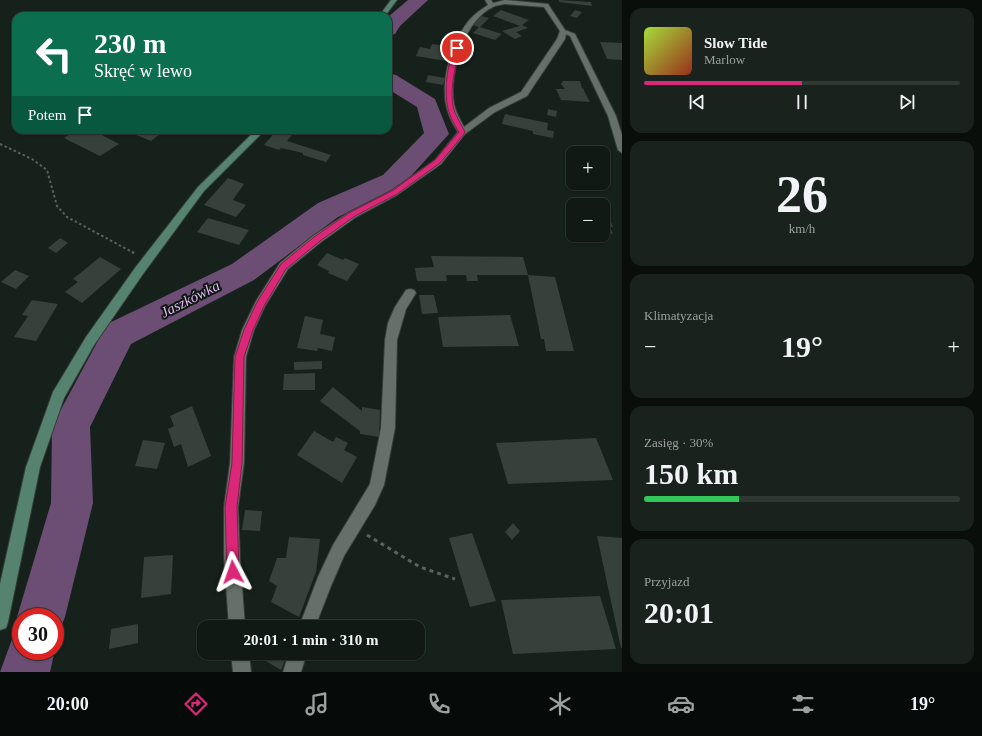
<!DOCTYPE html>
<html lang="pl">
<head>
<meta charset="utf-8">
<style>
	body { margin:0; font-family:"Times New Roman",serif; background:#19221d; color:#f1f3f6; height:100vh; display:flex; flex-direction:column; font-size:15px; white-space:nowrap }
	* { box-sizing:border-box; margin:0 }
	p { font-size:13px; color:#9ca0a0 }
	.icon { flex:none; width:22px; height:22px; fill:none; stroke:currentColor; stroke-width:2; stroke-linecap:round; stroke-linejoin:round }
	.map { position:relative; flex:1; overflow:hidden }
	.details { display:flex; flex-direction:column; gap:8px; padding:8px; background:#090e0b; width:360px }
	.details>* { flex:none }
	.hud { position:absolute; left:12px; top:12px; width:380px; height:122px; border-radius:12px; box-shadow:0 1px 3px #0004,0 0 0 1px #303834; background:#0b6e4f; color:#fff; overflow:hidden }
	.buttons { position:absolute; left:566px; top:146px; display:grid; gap:8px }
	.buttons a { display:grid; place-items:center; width:44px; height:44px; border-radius:8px; background:#101914; box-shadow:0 1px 3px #0004,0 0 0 1px #303834; font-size:20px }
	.speed { position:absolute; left:12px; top:608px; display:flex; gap:8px; font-size:20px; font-weight:700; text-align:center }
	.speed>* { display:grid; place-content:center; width:52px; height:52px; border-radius:50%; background:#101914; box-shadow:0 1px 3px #0004,0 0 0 1px #303834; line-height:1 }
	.speed .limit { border:6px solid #d22; background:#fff; color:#111 }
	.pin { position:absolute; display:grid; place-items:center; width:34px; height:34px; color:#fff; margin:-17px; border:2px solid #fff; border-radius:50%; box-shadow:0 1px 4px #0007 }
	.me { position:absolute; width:44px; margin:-22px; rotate:356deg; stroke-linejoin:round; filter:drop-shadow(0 0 3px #0008) }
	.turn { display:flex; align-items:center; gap:14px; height:84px; padding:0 16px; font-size:18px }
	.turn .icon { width:52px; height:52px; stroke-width:2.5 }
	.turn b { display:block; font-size:28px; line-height:34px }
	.then { display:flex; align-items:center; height:38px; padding:0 16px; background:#0003; gap:8px; font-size:15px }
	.big { font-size:30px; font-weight:700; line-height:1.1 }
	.details .widget { flex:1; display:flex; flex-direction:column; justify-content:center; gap:6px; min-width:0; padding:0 14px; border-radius:12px; background:#19221d }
	.details .dial { align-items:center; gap:0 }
	.dial b { font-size:52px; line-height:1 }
	.song { display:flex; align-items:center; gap:12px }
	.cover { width:48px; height:48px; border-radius:6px; background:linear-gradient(135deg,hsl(80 70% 55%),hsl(10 70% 35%)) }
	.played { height:4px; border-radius:2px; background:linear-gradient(90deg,#db2777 50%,#303834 50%) }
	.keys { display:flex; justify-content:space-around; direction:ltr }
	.heat { display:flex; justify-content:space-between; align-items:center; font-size:22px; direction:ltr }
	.charge { height:6px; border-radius:3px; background:linear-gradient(90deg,#34c759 30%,#303834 0) }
	.trip { position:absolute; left:197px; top:620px; width:228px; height:40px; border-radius:12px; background:#101914; box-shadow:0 1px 3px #0004,0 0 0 1px #303834; font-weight:700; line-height:40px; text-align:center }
	.menu { display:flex; height:64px; justify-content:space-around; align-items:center; background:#060a08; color:#9ca0a0 }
	.menu .icon { width:28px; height:28px }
	.menu .selected { color:#db2777 }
	.menu b { font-size:18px; color:#f1f3f6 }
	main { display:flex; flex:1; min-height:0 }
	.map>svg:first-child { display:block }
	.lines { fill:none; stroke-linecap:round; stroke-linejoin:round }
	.river { fill:#6c4d73; fill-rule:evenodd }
	.building { fill:#36413b }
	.street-casing { stroke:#363d39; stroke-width:2 }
	.secondary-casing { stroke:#363d39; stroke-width:2 }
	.path-far2 { stroke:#59635e; stroke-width:2; stroke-dasharray:2.5 2.5; stroke-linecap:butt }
	.path-far1 { stroke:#59635e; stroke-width:2.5; stroke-dasharray:3 3; stroke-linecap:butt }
	.path { stroke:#59635e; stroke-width:3; stroke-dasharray:4 4; stroke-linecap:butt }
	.street { fill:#647069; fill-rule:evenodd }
	.secondary { fill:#56836f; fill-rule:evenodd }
	.route { fill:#db2777; stroke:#8e194d }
	.labels { text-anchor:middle; stroke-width:4; stroke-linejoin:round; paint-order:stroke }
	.water-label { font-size:15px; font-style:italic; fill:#e7b5f3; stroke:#0d1812 }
</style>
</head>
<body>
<main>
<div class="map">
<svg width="622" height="672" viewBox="0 0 622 672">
	<rect width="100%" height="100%" fill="#16211b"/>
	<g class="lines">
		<g class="river">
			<polygon points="408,0 428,0 400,26 395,34 388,36 388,17"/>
			<polygon points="388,73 396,75 435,99 449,134 401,187 338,217 254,280 131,344 90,427 93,503 65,617 58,634 55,635 55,617 21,617 21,626 17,617 51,503 52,426 107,324 232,264 318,203 383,175 424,133 417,107 388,89"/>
			<polygon points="21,631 21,651 55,650 50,672 0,672 14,634"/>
		</g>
	</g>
	<g class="building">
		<polygon points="559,0 591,2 592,6 559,2"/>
		<polygon points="501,10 529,20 522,25 528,28 516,32 522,36 515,39 502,31 520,26 493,16"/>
		<polygon points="575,10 582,12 577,18 570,16"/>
		<polygon points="481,16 489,18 480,27 502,34 495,40 473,33 479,27 472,25"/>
		<polygon points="600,42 622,43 622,60 607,59"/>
		<polygon points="432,44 452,47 446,61 416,56 420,47 430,49"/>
		<polygon points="428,75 445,78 443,85 426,82"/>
		<polygon points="563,81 580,81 582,88 584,89 584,91 590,102 561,100 556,89 565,89 561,84"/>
		<polygon points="548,109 557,111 556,117 547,115"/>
		<polygon points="505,114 548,123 547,130 554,131 553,138 533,134 533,131 502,124"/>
		<polygon points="76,130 92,130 119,144 100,156 64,138"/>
		<polygon points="124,130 165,130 151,141"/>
		<polygon points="277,130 294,132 287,141 331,155 326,162 303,155 303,153 281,148 279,150 264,145"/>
		<polygon points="228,178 244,184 233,200 246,205 236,217 204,205"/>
		<polygon points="576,183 595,183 597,188 577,187"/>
		<polygon points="603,208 605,212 608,213 613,227 610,227 613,234 603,233"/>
		<polygon points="208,218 249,230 239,245 197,232"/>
		<polygon points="60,238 68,243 56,253 48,248"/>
		<polygon points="327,253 343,260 345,258 359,264 347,281 328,273 329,271 317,265"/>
		<polygon points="431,256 523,257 528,275 477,275 478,281 467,281 466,275 446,275 447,281 417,281 415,268 434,267"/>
		<polygon points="100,257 121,269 82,303 65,292 78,282 73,279"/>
		<polygon points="15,270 29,276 16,289 1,282"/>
		<polygon points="528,275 555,277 574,351 546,351 544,339 541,339"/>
		<polygon points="419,295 434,295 438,313 422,314"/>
		<polygon points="32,300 58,304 36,341 14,337 28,316 22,315"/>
		<polygon points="510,315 519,346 443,347 438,317"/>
		<polygon points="305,316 323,320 320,334 335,337 332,351 318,348 317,351 297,348"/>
		<polygon points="322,361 322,369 294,370 294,362"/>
		<polygon points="315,373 315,390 283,390 284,374"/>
		<polygon points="333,387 362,411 362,407 380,410 379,437 360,434 360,431 320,401"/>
		<polygon points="192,406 211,456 188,467 181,444 174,447 168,429 174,426 170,416"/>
		<polygon points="314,431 333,442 336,437 348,443 344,450 357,457 342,483 297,455"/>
		<polygon points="596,438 613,480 508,484 496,443"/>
		<polygon points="143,440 165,443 157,469 135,466"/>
		<polygon points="245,510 262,511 260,531 242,530"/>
		<polygon points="513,523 520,531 512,540 505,532"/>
		<polygon points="472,533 496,601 470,607 449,538"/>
		<polygon points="597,536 622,538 622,648 621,648"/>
		<polygon points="289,537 320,539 316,572 299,617 271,602 277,586 269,581 277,558 286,558"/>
		<polygon points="173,555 171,594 141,598 144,557"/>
		<polygon points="600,596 616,649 513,654 501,600"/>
		<polygon points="138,624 138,643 109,649 111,629"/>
		<polygon points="270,653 288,653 281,670 266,661"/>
	</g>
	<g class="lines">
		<g class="street-casing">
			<g id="street">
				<path d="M485 0H491L493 3 505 0 548 4 565 30 575 34 616 116 622 135V153L618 150 608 116 570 36 566 34 565 39 527 96 495 112 465 134 441 164 397 195 356 217 321 242 288 269 265 306 254 330 246 357 244 463 238 507 240 558 245 627H229L224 558V507L230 463 234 357 242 330 256 301 280 263 313 236 348 213 391 191 435 160 458 132C454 126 450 119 448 112 439 86 450 45 467 23 472 16 480 10 488 5ZM505 4 544 7 560 31 557 39 521 92 489 108 464 127C460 119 456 113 454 104 449 74 463 21 493 7 496 5 501 5 505 4Z"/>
				<polygon points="410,289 414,290 416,293 406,309 397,340 395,428 384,485 375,505 344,556 331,586 315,627 299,627 318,577 333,545 370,484 381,428 385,340 388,323 395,307 406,290"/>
				<polygon points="231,653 249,653 251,672 233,672"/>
				<polygon points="289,653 307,653 301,672 283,672"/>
			</g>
		</g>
		<g class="secondary-casing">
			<g id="secondary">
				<polygon points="391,0 397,0 385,16 379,16"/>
				<polygon points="256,130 265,130 204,191 143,274 94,345 64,398 40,467 8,622 6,628 0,630 0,584 26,467 53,392 86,337 135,268 198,187"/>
			</g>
		</g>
		<polyline class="path-far2" points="0,144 32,159 47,170 57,206 67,217 134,253"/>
		<polyline class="path-far1" points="132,252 134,253"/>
		<polyline class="path" points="367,535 420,567 455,579"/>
		<use href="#street" class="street"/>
		<use href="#secondary" class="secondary"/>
	</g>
	<path class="route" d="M455 47 460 48C455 68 448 93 455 113 458 119 462 126 465 132L464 134 440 163 397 194 355 216 320 241 286 269 264 306 253 330 244 357 242 463 237 507 239 572 237 576 233 578 229 576 227 572 225 507 232 463 235 357 244 330 257 302 281 264 314 237 349 213 392 191 435 160 459 132C455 126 451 119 449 112 443 93 447 65 455 47Z"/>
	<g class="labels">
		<g class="water-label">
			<text transform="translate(190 299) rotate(-27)" y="5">Jaszkówka</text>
		</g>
	</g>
</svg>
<div class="buttons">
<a>+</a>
<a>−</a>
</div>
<div class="speed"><div class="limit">30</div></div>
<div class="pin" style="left:457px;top:48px;background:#d93025"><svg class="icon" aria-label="arrive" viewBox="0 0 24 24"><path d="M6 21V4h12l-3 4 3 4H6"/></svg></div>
<svg class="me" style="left:233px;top:572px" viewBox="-20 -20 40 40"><path d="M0-17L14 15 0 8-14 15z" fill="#db2777" stroke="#fff" stroke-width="4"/></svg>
<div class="trip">20:01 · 1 min · 310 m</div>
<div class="hud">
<div class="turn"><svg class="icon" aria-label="left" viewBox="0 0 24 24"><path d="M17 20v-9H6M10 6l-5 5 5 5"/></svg><div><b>230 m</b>Skręć w lewo</div></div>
<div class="then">Potem<svg class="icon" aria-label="arrive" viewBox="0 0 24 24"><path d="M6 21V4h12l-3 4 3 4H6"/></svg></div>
</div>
</div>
<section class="details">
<div class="widget">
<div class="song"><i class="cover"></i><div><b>Slow Tide</b><p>Marlow</p></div></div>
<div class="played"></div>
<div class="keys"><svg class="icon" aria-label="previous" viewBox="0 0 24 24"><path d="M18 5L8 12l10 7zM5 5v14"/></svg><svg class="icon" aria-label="pause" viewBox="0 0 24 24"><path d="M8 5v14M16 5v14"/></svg><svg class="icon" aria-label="next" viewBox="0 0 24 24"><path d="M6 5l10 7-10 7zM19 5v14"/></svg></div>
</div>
<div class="widget dial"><b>26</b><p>km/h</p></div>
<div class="widget"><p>Klimatyzacja</p>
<div class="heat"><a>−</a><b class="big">19°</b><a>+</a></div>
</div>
<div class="widget"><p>Zasięg · 30%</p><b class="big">150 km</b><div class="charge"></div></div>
<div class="widget"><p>Przyjazd</p><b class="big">20:01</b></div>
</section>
</main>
<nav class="menu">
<b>20:00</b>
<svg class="icon selected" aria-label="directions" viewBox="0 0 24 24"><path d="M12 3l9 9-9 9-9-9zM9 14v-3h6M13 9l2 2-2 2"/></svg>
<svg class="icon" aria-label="music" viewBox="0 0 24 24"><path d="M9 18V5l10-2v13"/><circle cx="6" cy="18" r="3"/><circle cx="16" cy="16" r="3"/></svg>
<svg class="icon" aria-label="phone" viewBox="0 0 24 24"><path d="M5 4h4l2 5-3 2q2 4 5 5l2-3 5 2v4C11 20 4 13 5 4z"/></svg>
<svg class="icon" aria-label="climate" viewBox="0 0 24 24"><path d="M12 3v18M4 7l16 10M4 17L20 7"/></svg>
<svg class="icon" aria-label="car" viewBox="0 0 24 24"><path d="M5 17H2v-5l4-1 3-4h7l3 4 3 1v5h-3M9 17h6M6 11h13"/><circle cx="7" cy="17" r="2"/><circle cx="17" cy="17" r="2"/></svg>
<svg class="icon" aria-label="filters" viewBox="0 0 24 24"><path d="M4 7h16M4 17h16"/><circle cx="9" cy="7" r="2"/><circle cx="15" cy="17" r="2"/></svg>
<b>19°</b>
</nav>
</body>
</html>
